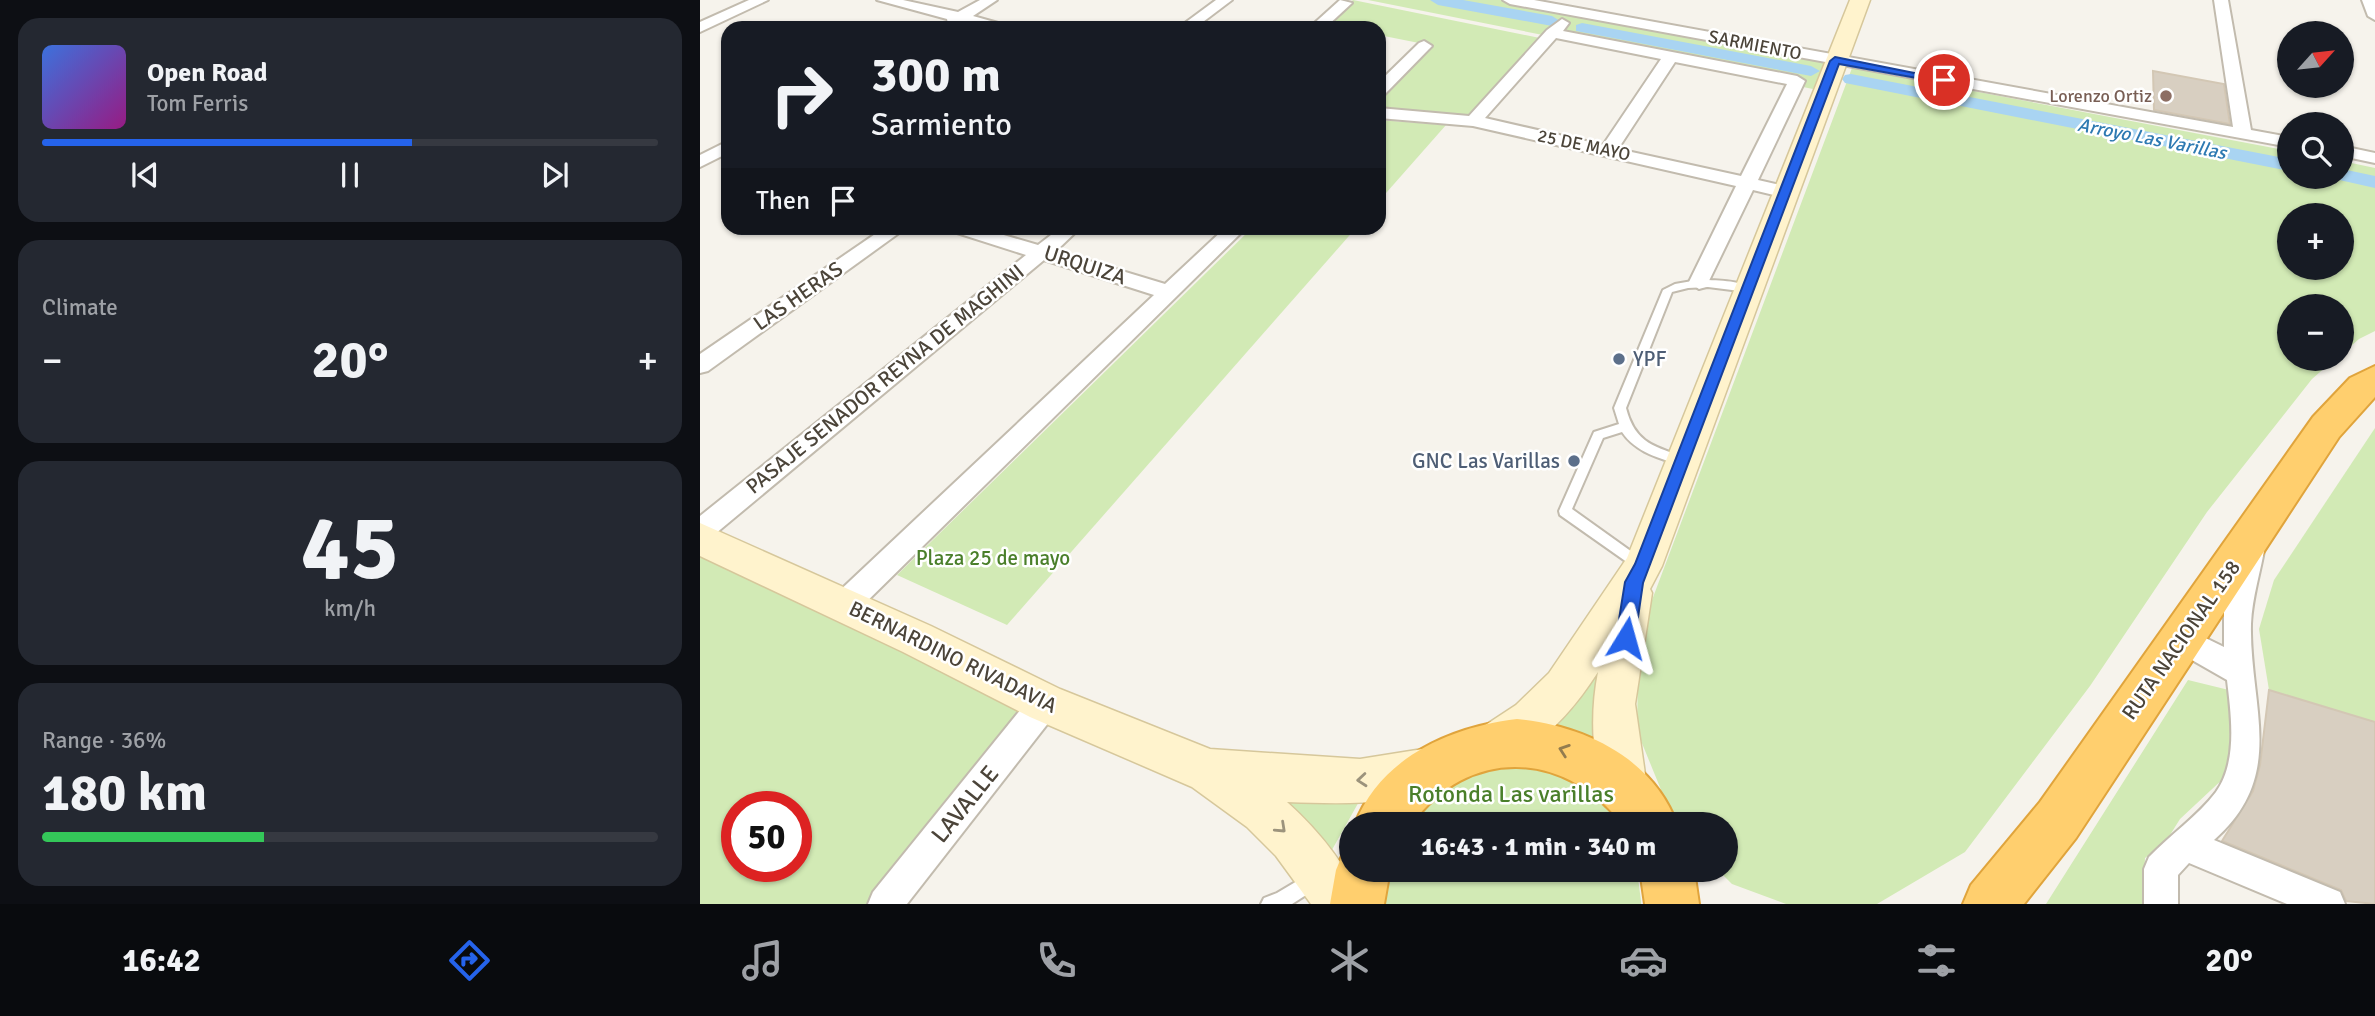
<!DOCTYPE html>
<html lang="en">
<head>
<meta charset="utf-8">
<style>
	body { margin:0; font-family:Signika,sans-serif; background:#242831; color:#f1f3f6; height:100vh; display:flex; flex-direction:column; font-size:26px; white-space:nowrap }
	* { box-sizing:border-box; margin:0 }
	p { font-size:23px; color:#9ea1a6 }
	.icon { flex:none; width:38px; height:38px; fill:none; stroke:currentColor; stroke-width:2; stroke-linecap:round; stroke-linejoin:round }
	.map { position:relative; flex:1; overflow:hidden }
	.details { display:flex; flex-direction:column; gap:18px; padding:18px; background:#0d0f14; width:700px }
	.details>* { flex:none }
	.top-card { position:absolute; left:21px; top:21px; width:665px; height:214px; border-radius:21px; box-shadow:0 2px 5px #0004; background:#171b24; color:#f1f3f6; overflow:hidden }
	.needle { width:46px; rotate:63deg }
	.fabs { position:absolute; left:1577px; top:21px; display:grid; gap:14px }
	.fabs a { display:grid; place-items:center; width:77px; height:77px; border-radius:50%; background:#171b24; box-shadow:0 2px 5px #0004; font-size:35px }
	.speed { position:absolute; left:21px; top:791px; display:flex; gap:14px; font-size:35px; font-weight:700; text-align:center }
	.speed>* { display:grid; place-content:center; width:91px; height:91px; border-radius:50%; background:#171b24; box-shadow:0 2px 5px #0004; line-height:1 }
	.speed .limit { border:10px solid #d22; background:#fff; color:#111 }
	.pin { position:absolute; display:grid; place-items:center; width:60px; height:60px; color:#fff; margin:-30px; border:4px solid #fff; border-radius:50%; box-shadow:0 2px 7px #0007 }
	.me { position:absolute; width:77px; margin:-38px; rotate:8deg; stroke-linejoin:round; filter:drop-shadow(0 0 5px #0008) }
	.turn { display:flex; align-items:center; gap:24px; height:147px; padding:0 35px; font-size:32px }
	.turn .icon { width:91px; height:91px; stroke-width:2.5 }
	.turn b { display:block; font-size:49px; line-height:60px }
	.then { display:flex; align-items:center; height:66px; padding:0 35px; background:#0003; gap:14px; font-size:26px }
	.big { font-size:52px; font-weight:700; line-height:1.1 }
	.details .tile { flex:1; display:flex; flex-direction:column; justify-content:center; gap:10px; min-width:0; padding:0 24px; border-radius:21px; background:#242831 }
	.details .dial { align-items:center; gap:0 }
	.dial b { font-size:91px; line-height:1 }
	.song { display:flex; align-items:center; gap:21px }
	.cover { width:84px; height:84px; border-radius:10px; background:linear-gradient(135deg,hsl(220 70% 55%),hsl(310 70% 35%)) }
	.played { height:7px; border-radius:4px; background:linear-gradient(90deg,#2563eb 60%,#363941 60%) }
	.keys { display:flex; justify-content:space-around; direction:ltr }
	.heat { display:flex; justify-content:space-between; align-items:center; font-size:38px; direction:ltr }
	.charge { height:10px; border-radius:5px; background:linear-gradient(90deg,#34c759 36%,#363941 0) }
	.trip { position:absolute; left:639px; top:812px; width:399px; height:70px; border-radius:35px; background:#171b24; box-shadow:0 2px 5px #0004; font-weight:700; line-height:70px; text-align:center }
	.menu { display:flex; height:112px; justify-content:space-around; align-items:center; background:#090b0e; color:#9ea1a6 }
	.menu .icon { width:49px; height:49px }
	.menu .selected { color:#2563eb }
	.menu b { font-size:32px; color:#f1f3f6 }
	main { display:flex; flex:1; min-height:0 }
	.map>svg:first-child { display:block }
	.green { fill:#d2eab5; fill-rule:evenodd }
	.lines { fill:none; stroke-linecap:round; stroke-linejoin:round }
	.canal { fill:#a9d4f2; fill-rule:evenodd }
	.building { fill:#d8cfc1; stroke:#d3c7b4; stroke-width:2 }
	.lane-casing { stroke:#c2bbae; stroke-width:4 }
	.street-casing { stroke:#c2bbae; stroke-width:4 }
	.secondary-casing { stroke:#d6c79b; stroke-width:3 }
	.highway-casing { stroke:#e0a43c; stroke-width:4 }
	.lane { fill:#fff; fill-rule:evenodd }
	.street { fill:#fff; fill-rule:evenodd }
	.secondary { fill:#fff3cd; fill-rule:evenodd }
	.highway { fill:#ffcf6e; fill-rule:evenodd }
	.oneway { stroke:#937c4e }
	.oneway2 { stroke:#9c937c }
	.route { fill:#2563eb; stroke:#184099; stroke-width:2 }
	.education-dot { fill:#8d6e63; stroke:#fff; stroke-width:2.5 }
	.service-dot { fill:#5c6f8a; stroke:#fff; stroke-width:2.5 }
	.labels { text-anchor:middle; stroke-width:5; stroke-linejoin:round; paint-order:stroke }
	.far-street-label { font-size:18px; fill:#4b4439; stroke:#fff }
	.far-education-label { font-size:18px; fill:#785e54; stroke:#fff; text-anchor:end }
	.far-water-label { font-size:19px; font-style:italic; fill:#2e7ab2; stroke:#fff }
	.street-label { font-size:21px; fill:#4b4439; stroke:#fff }
	.service-label { font-size:21px; fill:#4e5e75; stroke:#fff; text-anchor:start }
	.park-label { font-size:21px; fill:#4a7f2a; stroke:#fff }
	.near-park-label { font-size:24px; fill:#4a7f2a; stroke:#fff }
	.near-street-label { font-size:24px; fill:#4b4439; stroke:#fff }
</style>
</head>
<body>
<main>
<section class="details">
<div class="tile">
<div class="song"><i class="cover"></i><div><b>Open Road</b><p>Tom Ferris</p></div></div>
<div class="played"></div>
<div class="keys"><svg class="icon" aria-label="previous" viewBox="0 0 24 24"><path d="M18 5L8 12l10 7zM5 5v14"/></svg><svg class="icon" aria-label="pause" viewBox="0 0 24 24"><path d="M8 5v14M16 5v14"/></svg><svg class="icon" aria-label="next" viewBox="0 0 24 24"><path d="M6 5l10 7-10 7zM19 5v14"/></svg></div>
</div>
<div class="tile"><p>Climate</p>
<div class="heat"><a>−</a><b class="big">20°</b><a>+</a></div>
</div>
<div class="tile dial"><b>45</b><p>km/h</p></div>
<div class="tile"><p>Range · 36%</p><b class="big">180 km</b><div class="charge"></div></div>
</section>
<div class="map">
<svg width="1675" height="904" viewBox="0 0 1675 904">
	<rect width="100%" height="100%" fill="#f6f3ec"/>
	<g class="green">
		<polygon points="653,0 840,38 770,116 679,110 679,96 729,45 679,35 679,28 646,28 625,24"/>
		<polygon points="668,0 800,0 1125,61 1113,89"/>
		<path d="M1152 68 1589 151V177H1642V161L1675 168V331L1659 339 1642 354V306H1589V359H1635L1612 379 1507 512 1390 686 1265 852 1177 904H1086L1032 884 1018 870H1026V824H975L937 731 938 669 949 608ZM1589 215H1642V268H1589Z"/>
		<polygon points="679,120 746,125 679,201"/>
		<polygon points="552,228 656,228 307,625 197,575"/>
		<polygon points="1675,428 1675,722 1569,690 1559,629 1574,580"/>
		<path d="M0 539 345 703 187 904H0ZM37 807H96V866H37Z"/>
		<polygon points="910,643 910,758 846,732 874,707"/>
		<polygon points="1488,680 1533,691 1537,735 1526,776 1480,819 1465,843 1445,858 1443,904 1346,904"/>
		<path d="M809 763C853 769 896 782 918 824H704C730 785 766 772 809 763Z"/>
		<path d="M576 795C606 804 630 804 661 798L628 857Z"/>
		<polygon points="685,870 937,870 941,901 941,904 679,904"/>
	</g>
	<g class="lines">
		<g class="canal">
			<polygon points="730,0 763,0 852,16 860,21 852,26 738,5"/>
			<polygon points="882,23 1111,66 1120,71 1111,76 876,31 876,25"/>
			<polygon points="1151,74 1589,159 1589,171 1145,83 1142,79 1145,75"/>
			<polygon points="1642,169 1675,176 1675,188 1635,179 1633,177 1642,177"/>
		</g>
	</g>
	<g class="building">
		<polygon points="1453,71 1524,84 1530,124 1454,110"/>
		<polygon points="1569,690 1675,722 1675,904 1646,901 1641,890 1522,841 1553,791 1560,765"/>
	</g>
	<g class="lines">
		<g class="lane-casing">
			<g id="lane">
				<path d="M998 280C1015 280 1040 280 1053 289L1048 292 1008 287 988 288 972 292 926 408C935 444 956 447 987 458L989 461 987 464 983 466C960 458 936 453 922 432L903 438 872 509 946 562 948 566 946 570 941 572 860 515 859 511 894 432 919 424 914 408 963 290 975 284Z"/>
				<polygon points="614,871 620,874 623,880 620,886 592,904 561,904 564,898 577,893"/>
			</g>
		</g>
		<g class="street-casing">
			<g id="street">
				<polygon points="49,0 68,0 0,32 0,22"/>
				<polygon points="177,0 203,0 258,12 280,0 297,0 273,16 316,28 289,28 262,22 248,24 247,19"/>
				<polygon points="516,0 532,0 495,28 478,28"/>
				<polygon points="640,0 652,3 625,28 609,28"/>
				<polygon points="803,0 834,0 1533,127 1514,0 1528,0 1551,130 1589,137 1589,147 810,4"/>
				<polygon points="1662,0 1675,0 1675,20 1668,16"/>
				<path d="M862 19 869 23 863 31 1097 76 1105 81 1058 180 1093 188 1095 192 1086 198 1053 190 1006 287 999 289 989 282 1036 186 773 126 679 118V108L769 116 847 30ZM856 38 961 59 903 145 785 118ZM975 62 1087 84 1041 176 918 149Z"/>
				<polygon points="724,41 732,46 729,49 685,94 679,96 679,82 719,43"/>
				<polygon points="28,141 28,153 0,167 0,155"/>
				<polygon points="1642,146 1675,153 1675,163 1642,156"/>
				<polygon points="184,228 206,228 8,371 0,373 0,354"/>
				<polygon points="252,228 280,228 338,245 360,228 380,228 356,251 465,284 525,228 546,228 154,614 144,617 134,614 130,605 134,596 454,295 344,260 9,539 0,542 0,516 326,255 254,232"/>
				<path d="M1552 534 1561 537 1565 545C1561 571 1552 597 1551 624 1549 705 1588 775 1514 840L1640 892 1645 904H1587L1489 863 1478 875V904H1444V869L1449 857C1470 835 1498 816 1516 792 1538 761 1531 715 1527 680L1471 648 1467 639 1471 630 1481 626 1524 647V612L1539 545 1543 537Z"/>
				<polygon points="345,689 356,693 360,703 356,713 207,904 168,904 173,892 334,693"/>
			</g>
		</g>
		<g class="secondary-casing">
			<g id="secondary">
				<path d="M1150 0H1170L962 566 950 589 952 593 935 704 947 788 940 804 924 811 908 804C891 765 890 713 898 672 873 711 841 747 797 765L781 758 775 743 781 728 816 705 849 673 927 558Z"/>
				<path d="M0 523 231 626 360 689 510 749 660 759 729 748 745 754 752 770 745 786C695 806 641 804 587 802 619 831 646 864 663 904H611L576 856 547 827 492 787 330 717 203 652 0 556Z"/>
			</g>
		</g>
		<g class="highway-casing">
			<g id="highway">
				<polygon points="1675,366 1675,397 1639,437 1376,838 1324,904 1263,904 1271,885 1340,802 1613,417 1650,378"/>
				<path d="M817 719C884 726 952 757 977 824H922C865 750 768 746 712 824H655C680 758 750 727 817 719Z"/>
				<polygon points="651,848 651,870 690,870 684,904 630,904 636,870 644,851"/>
				<polygon points="940,870 994,870 999,904 945,904"/>
			</g>
		</g>
		<use href="#lane" class="lane"/>
		<use href="#street" class="street"/>
		<use href="#secondary" class="secondary"/>
		<use href="#highway" class="highway"/>
	</g>
	<defs><path id="oneway-chevron" d="M-2-3.5L2.5 0L-2 3.5" fill="none" stroke-width="1.6" stroke-linecap="round" stroke-linejoin="round" transform="scale(1.75)"/></defs>
	<use class="oneway" href="#oneway-chevron" transform="translate(864 750) rotate(-161)"/>
	<g class="oneway2">
		<use href="#oneway-chevron" transform="translate(662 780) rotate(175)"/>
		<use href="#oneway-chevron" transform="translate(581 828) rotate(43)"/>
	</g>
	<polygon class="route" points="1135,57 1249,80 1244,83 1139,64 943,583 935,638 932,644 926,646 919,644 916,638 925,582 935,564 1130,61"/>
	<circle class="education-dot" cx="1466" cy="96" r="7"/>
	<g class="service-dot">
		<circle cx="919" cy="359" r="7"/>
		<circle cx="874" cy="461" r="7"/>
	</g>
	<g class="labels">
		<g class="far-street-label">
			<text transform="translate(1055 45) rotate(11)" y="6">SARMIENTO</text>
			<text transform="translate(884 145) rotate(12)" y="6">25 DE MAYO</text>
		</g>
		<g class="far-education-label">
			<text x="1452" y="102">Lorenzo Ortiz</text>
		</g>
		<g class="far-water-label">
			<text transform="translate(1452 138) rotate(11)" y="7">Arroyo Las Varillas</text>
		</g>
		<g class="street-label">
			<text transform="translate(385 265) rotate(18)" y="7">URQUIZA</text>
			<text transform="translate(98 296) rotate(-35)" y="7">LAS HERAS</text>
			<text transform="translate(185 379) rotate(-39)" y="7">PASAJE SENADOR REYNA DE MAGHINI</text>
			<text transform="translate(1481 640) rotate(-55)" y="7">RUTA NACIONAL 158</text>
			<text transform="translate(253 657) rotate(26)" y="7">BERNARDINO RIVADAVIA</text>
		</g>
		<g class="service-label">
			<text x="933" y="366">YPF</text>
			<text x="860" y="468" text-anchor="end">GNC Las Varillas</text>
		</g>
		<g class="park-label">
			<text x="293" y="565">Plaza 25 de mayo</text>
		</g>
		<g class="near-park-label">
			<text x="811" y="802">Rotonda Las varillas</text>
		</g>
		<g class="near-street-label">
			<text transform="translate(265 804) rotate(-51)" y="8">LAVALLE</text>
		</g>
	</g>
</svg>
<div class="fabs">
<a><svg class="needle" viewBox="-14 -14 28 28"><path d="M0-13l5 13h-10z" fill="#e53935"/><path d="M0 13l5-13h-10z" fill="#9ea1a6"/></svg></a>
<a><svg class="icon" aria-label="search" viewBox="0 0 24 24"><circle cx="10" cy="10" r="6"/><path d="M15 15l6 6"/></svg></a>
<a>+</a>
<a>−</a>
</div>
<div class="speed"><div class="limit">50</div></div>
<div class="pin" style="left:1244px;top:80px;background:#d93025"><svg class="icon" aria-label="arrive" viewBox="0 0 24 24"><path d="M6 21V4h12l-3 4 3 4H6"/></svg></div>
<svg class="me" style="left:926px;top:638px" viewBox="-20 -20 40 40"><path d="M0-17L14 15 0 8-14 15z" fill="#2563eb" stroke="#fff" stroke-width="4"/></svg>
<div class="trip">16:43 · 1 min · 340 m</div>
<div class="top-card">
<div class="turn"><svg class="icon" aria-label="right" viewBox="0 0 24 24"><path d="M7 20v-9h11M14 6l5 5-5 5"/></svg><div><b>300 m</b>Sarmiento</div></div>
<div class="then">Then<svg class="icon" aria-label="arrive" viewBox="0 0 24 24"><path d="M6 21V4h12l-3 4 3 4H6"/></svg></div>
</div>
</div>
</main>
<nav class="menu">
<b>16:42</b>
<svg class="icon selected" aria-label="directions" viewBox="0 0 24 24"><path d="M12 3l9 9-9 9-9-9zM9 14v-3h6M13 9l2 2-2 2"/></svg>
<svg class="icon" aria-label="music" viewBox="0 0 24 24"><path d="M9 18V5l10-2v13"/><circle cx="6" cy="18" r="3"/><circle cx="16" cy="16" r="3"/></svg>
<svg class="icon" aria-label="phone" viewBox="0 0 24 24"><path d="M5 4h4l2 5-3 2q2 4 5 5l2-3 5 2v4C11 20 4 13 5 4z"/></svg>
<svg class="icon" aria-label="climate" viewBox="0 0 24 24"><path d="M12 3v18M4 7l16 10M4 17L20 7"/></svg>
<svg class="icon" aria-label="car" viewBox="0 0 24 24"><path d="M5 17H2v-5l4-1 3-4h7l3 4 3 1v5h-3M9 17h6M6 11h13"/><circle cx="7" cy="17" r="2"/><circle cx="17" cy="17" r="2"/></svg>
<svg class="icon" aria-label="filters" viewBox="0 0 24 24"><path d="M4 7h16M4 17h16"/><circle cx="9" cy="7" r="2"/><circle cx="15" cy="17" r="2"/></svg>
<b>20°</b>
</nav>
</body>
</html>
